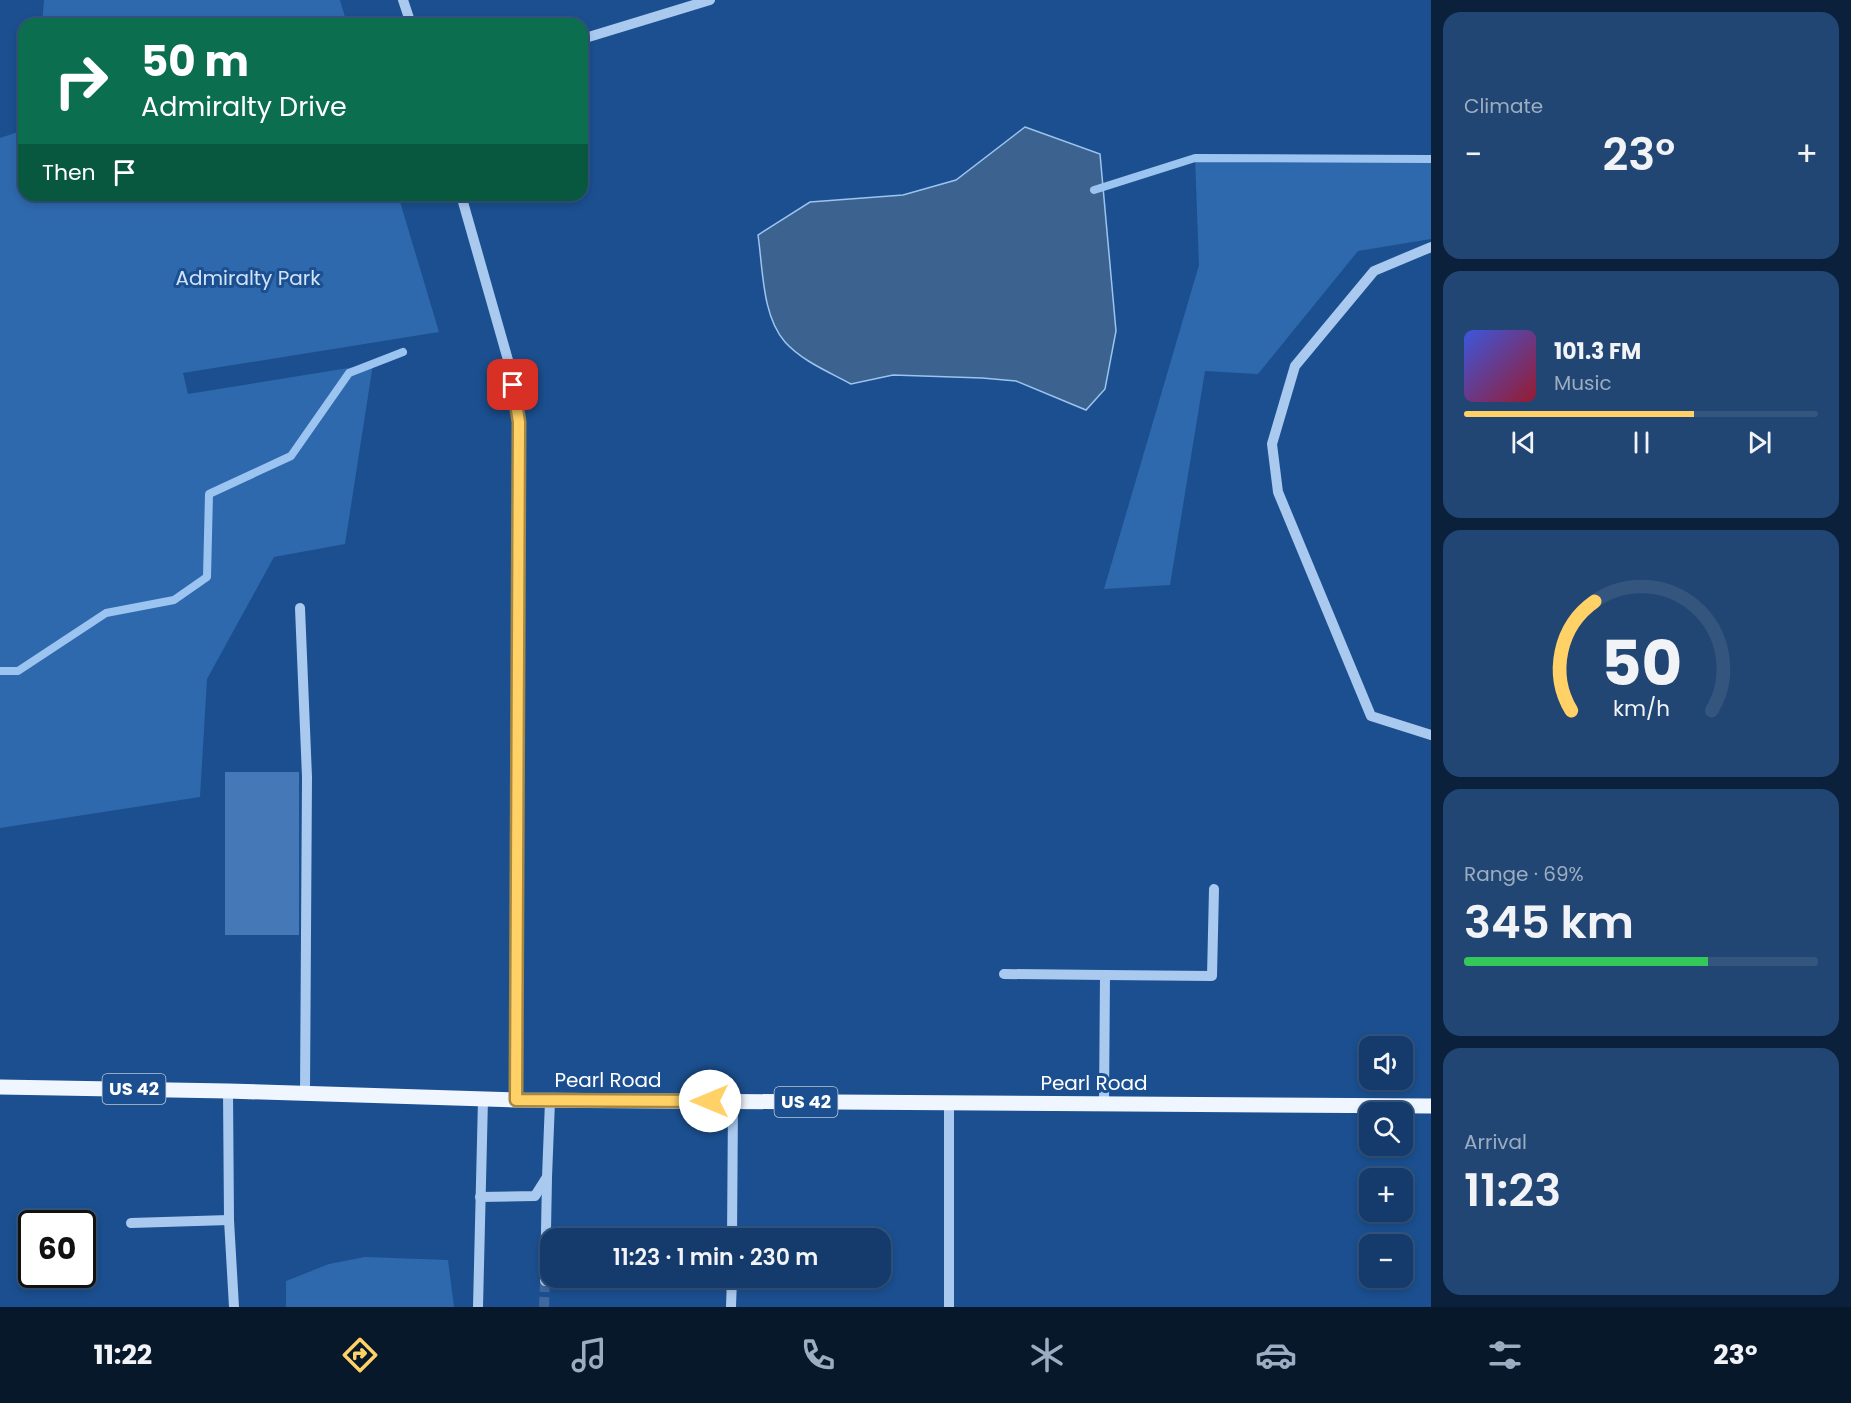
<!DOCTYPE html>
<html lang="en">
<head>
<meta charset="utf-8">
<style>
	body { margin:0; font-family:Poppins,sans-serif; background:#214673; color:#f1f3f6; height:100vh; display:flex; flex-direction:column; font-size:22px; white-space:nowrap }
	* { box-sizing:border-box; margin:0 }
	p { font-size:20px; color:#9dadc1 }
	.icon { flex:none; width:33px; height:33px; fill:none; stroke:currentColor; stroke-width:2; stroke-linecap:round; stroke-linejoin:round }
	.map { position:relative; flex:1; overflow:hidden }
	.drawer { display:flex; flex-direction:column; gap:12px; padding:12px; background:#0b203b; width:420px }
	.drawer>* { flex:none }
	.guide { position:absolute; left:18px; top:18px; width:570px; height:183px; border-radius:18px; box-shadow:0 3px 9px #0003,0 0 0 2px #33557e; background:#0b6e4f; color:#fff; overflow:hidden }
	.controls { position:absolute; left:1359px; top:1036px; display:grid; gap:12px }
	.controls a { display:grid; place-items:center; width:54px; height:54px; border-radius:12px; background:#143b6b; box-shadow:0 3px 9px #0003,0 0 0 2px #33557e; font-size:30px }
	.speed { position:absolute; left:18px; top:1210px; display:flex; gap:12px; font-size:30px; font-weight:700; text-align:center }
	.speed>* { display:grid; place-content:center; width:78px; height:78px; border-radius:50%; background:#143b6b; box-shadow:0 3px 9px #0003,0 0 0 2px #33557e; line-height:1 }
	.speed .limit { border:3px solid #111; border-radius:9px; background:#fff; color:#111 }
	.pin { position:absolute; display:grid; place-items:center; width:51px; height:51px; color:#fff; margin:-26px; border-radius:12px; box-shadow:0 3px 9px #0006 }
	.me { position:absolute; width:66px; margin:-33px; rotate:270deg; stroke-linejoin:round; filter:drop-shadow(0 0 4px #0008) }
	.turn { display:flex; align-items:center; gap:21px; height:126px; padding:0 24px; font-size:27px }
	.turn .icon { width:78px; height:78px; stroke-width:2.5 }
	.turn b { display:block; font-size:42px; line-height:51px }
	.then { display:flex; align-items:center; height:57px; padding:0 24px; background:#0003; gap:12px; font-size:22px }
	.big { font-size:45px; font-weight:600; line-height:1.1 }
	.drawer .tile { flex:1; display:flex; flex-direction:column; justify-content:center; gap:9px; min-width:0; padding:0 21px; border-radius:18px; background:#214673 }
	.drawer .dial { align-items:center; gap:0 }
	.dial svg { height:156px; overflow:visible; fill:none; stroke:#33557e; stroke-width:7; stroke-linecap:round; text-anchor:middle }
	.dial text { fill:#f1f3f6; stroke:none }
	.song { display:flex; align-items:center; gap:18px }
	.cover { width:72px; height:72px; border-radius:9px; background:linear-gradient(135deg,hsl(230 70% 55%),hsl(350 70% 35%)) }
	.played { height:6px; border-radius:3px; background:linear-gradient(90deg,#ffd166 65%,#33557e 65%) }
	.keys { display:flex; justify-content:space-around; direction:ltr }
	.heat { display:flex; justify-content:space-between; align-items:center; font-size:33px; direction:ltr }
	.charge { height:9px; border-radius:4px; background:linear-gradient(90deg,#34c759 69%,#33557e 0) }
	.trip { position:absolute; left:540px; top:1228px; width:351px; height:60px; border-radius:18px; background:#143b6b; box-shadow:0 3px 9px #0003,0 0 0 2px #33557e; font-weight:600; line-height:60px; text-align:center }
	.dock { display:flex; height:96px; justify-content:space-around; align-items:center; background:#08182b; color:#9dadc1 }
	.dock .icon { width:42px; height:42px }
	.dock .selected { color:#ffd166 }
	.dock b { font-size:27px; color:#f1f3f6 }
	main { display:flex; flex:1; min-height:0 }
	.map>svg:first-child { display:block }
	.green { fill:#2e69ad }
	.water { fill:#3c6290; stroke:#9cc4f0; stroke-width:1.5 }
	.lines { fill:none; stroke-linecap:round; stroke-linejoin:round }
	.stream { stroke:#9cc4f0; stroke-width:8 }
	.building { fill:#4478b7 }
	.minor-tunnel { stroke:#3d69a0; stroke-width:10; stroke-dasharray:10 5; stroke-linecap:butt }
	.minor { stroke:#a9c9ee; stroke-width:10 }
	.major { stroke:#f0f6ff; stroke-width:15 }
	.route-casing { stroke:#a68842; stroke-width:15 }
	.route { stroke:#ffd166; stroke-width:10 }
	.labels { text-anchor:middle; stroke-width:6; stroke-linejoin:round; paint-order:stroke }
	.shield { fill:#1b4f8f; stroke:#bbcadd; stroke-width:1.5 }
	.shield-label { font-size:18px; font-weight:bold; fill:#fff }
	.park-label { font-size:20px; fill:#cfe3fa; stroke:#1b4f8f }
	.street-label { font-size:20px; fill:#fff; stroke:#1b4f8f }
</style>
</head>
<body>
<main>
<div class="map">
<svg width="1431" height="1307" viewBox="0 0 1431 1307">
	<rect width="100%" height="100%" fill="#1b4f8f"/>
	<g class="green">
		<polygon points="44,0 340,0 347,24 42,24"/>
		<polygon points="24,130 24,195 398,195 439,332 183,373 188,394 373,364 345,544 274,557 207,679 200,797 0,828 0,138"/>
		<polygon points="1195,158 1431,159 1431,239 1358,251 1258,374 1205,371 1170,585 1104,589 1199,265"/>
		<polygon points="365,1257 448,1260 454,1307 286,1307 286,1281 329,1264"/>
	</g>
	<path class="water" d="M1025 127 1100 154 1116 331 1105 389 1086 410 1016 381 982 378 893 375 851 384C829 372 802 361 785 342 762 316 763 269 758 235L810 202 903 195 956 180Z"/>
	<g class="lines">
		<g class="stream">
			<polyline points="1094,190 1195,158 1431,159"/>
			<polyline points="0,671 18,671 106,613 174,600 207,577 209,494 291,456 349,373 403,352"/>
		</g>
	</g>
	<rect class="building" x="225" y="772" width="74" height="163"/>
	<g class="lines">
		<polyline class="minor-tunnel" points="544,1307 545,1281"/>
		<g class="minor">
			<polyline points="403,0 411,24"/>
			<polyline points="582,39 710,0"/>
			<polyline points="461,195 510,367 519,421 516,1100"/>
			<polyline points="1431,247 1374,271 1295,366 1272,444 1278,492 1371,716 1431,735"/>
			<polyline points="300,608 307,777 305,1093"/>
			<polyline points="1004,974 1105,975 1104,1104"/>
			<polyline points="1105,975 1212,976 1214,889"/>
			<polyline points="228,1091 229,1220 234,1307"/>
			<polyline points="949,1103 949,1307"/>
			<polyline points="480,1197 535,1196 547,1177 550,1101"/>
			<polyline points="131,1223 229,1220"/>
			<polyline points="732,1239 733,1102"/>
			<polyline points="545,1281 547,1179"/>
			<polyline points="478,1307 483,1099"/>
			<polyline points="731,1307 732,1278"/>
		</g>
		<polyline class="major" points="0,1087 228,1091 516,1100 1431,1106"/>
	</g>
	<g class="lines">
		<g class="route-casing">
			<polyline id="route" points="513,385 519,422 516,1100 710,1101"/>
		</g>
		<use href="#route" class="route"/>
	</g>
	<g class="labels">
		<g class="shield">
			<rect x="102.5" y="1074" width="63" height="30" rx="4.5"/>
			<rect x="774.5" y="1087" width="63" height="30" rx="4.5"/>
		</g>
		<g class="shield-label">
			<text x="134" y="1095">US 42</text>
			<text x="806" y="1108">US 42</text>
		</g>
		<g class="park-label">
			<text x="248" y="285">Admiralty Park</text>
		</g>
		<g class="street-label">
			<text x="608" y="1087">Pearl Road</text>
			<text x="1094" y="1090">Pearl Road</text>
		</g>
	</g>
</svg>
<div class="controls">
<a><svg class="icon" aria-label="sound" viewBox="0 0 24 24"><path d="M4 9h4l5-4v14l-5-4H4zM17 9q2 3 0 6"/></svg></a>
<a><svg class="icon" aria-label="search" viewBox="0 0 24 24"><circle cx="10" cy="10" r="6"/><path d="M15 15l6 6"/></svg></a>
<a>+</a>
<a>−</a>
</div>
<div class="speed"><div class="limit">60</div></div>
<div class="pin" style="left:513px;top:385px;background:#d93025"><svg class="icon" aria-label="arrive" viewBox="0 0 24 24"><path d="M6 21V4h12l-3 4 3 4H6"/></svg></div>
<svg class="me" style="left:710px;top:1101px" viewBox="-20 -20 40 40"><circle r="19" fill="#fff"/><path d="M0-13L10 11 0 6-10 11z" fill="#ffd166"/></svg>
<div class="trip">11:23 · 1 min · 230 m</div>
<div class="guide">
<div class="turn"><svg class="icon" aria-label="right" viewBox="0 0 24 24"><path d="M7 20v-9h11M14 6l5 5-5 5"/></svg><div><b>50 m</b>Admiralty Drive</div></div>
<div class="then">Then<svg class="icon" aria-label="arrive" viewBox="0 0 24 24"><path d="M6 21V4h12l-3 4 3 4H6"/></svg></div>
</div>
</div>
<section class="drawer">
<div class="tile"><p>Climate</p>
<div class="heat"><a>−</a><b class="big">23°</b><a>+</a></div>
</div>
<div class="tile">
<div class="song"><i class="cover"></i><div><b>101.3 FM</b><p>Music</p></div></div>
<div class="played"></div>
<div class="keys"><svg class="icon" aria-label="previous" viewBox="0 0 24 24"><path d="M18 5L8 12l10 7zM5 5v14"/></svg><svg class="icon" aria-label="pause" viewBox="0 0 24 24"><path d="M8 5v14M16 5v14"/></svg><svg class="icon" aria-label="next" viewBox="0 0 24 24"><path d="M6 5l10 7-10 7zM19 5v14"/></svg></div>
</div>
<div class="tile dial"><svg viewBox="0 0 100 80">
<path d="M14 69A42 42 0 1 1 86 69"/>
<path d="M14 69A42 42 0 0 1 26 13" stroke="#ffd166"/>
<text x="50" y="56" font-size="32" font-weight="700">50</text>
<text x="50" y="72" font-size="11">km/h</text>
</svg></div>
<div class="tile"><p>Range · 69%</p><b class="big">345 km</b><div class="charge"></div></div>
<div class="tile"><p>Arrival</p><b class="big">11:23</b></div>
</section>
</main>
<nav class="dock">
<b>11:22</b>
<svg class="icon selected" aria-label="directions" viewBox="0 0 24 24"><path d="M12 3l9 9-9 9-9-9zM9 14v-3h6M13 9l2 2-2 2"/></svg>
<svg class="icon" aria-label="music" viewBox="0 0 24 24"><path d="M9 18V5l10-2v13"/><circle cx="6" cy="18" r="3"/><circle cx="16" cy="16" r="3"/></svg>
<svg class="icon" aria-label="phone" viewBox="0 0 24 24"><path d="M5 4h4l2 5-3 2q2 4 5 5l2-3 5 2v4C11 20 4 13 5 4z"/></svg>
<svg class="icon" aria-label="climate" viewBox="0 0 24 24"><path d="M12 3v18M4 7l16 10M4 17L20 7"/></svg>
<svg class="icon" aria-label="car" viewBox="0 0 24 24"><path d="M5 17H2v-5l4-1 3-4h7l3 4 3 1v5h-3M9 17h6M6 11h13"/><circle cx="7" cy="17" r="2"/><circle cx="17" cy="17" r="2"/></svg>
<svg class="icon" aria-label="filters" viewBox="0 0 24 24"><path d="M4 7h16M4 17h16"/><circle cx="9" cy="7" r="2"/><circle cx="15" cy="17" r="2"/></svg>
<b>23°</b>
</nav>
</body>
</html>
